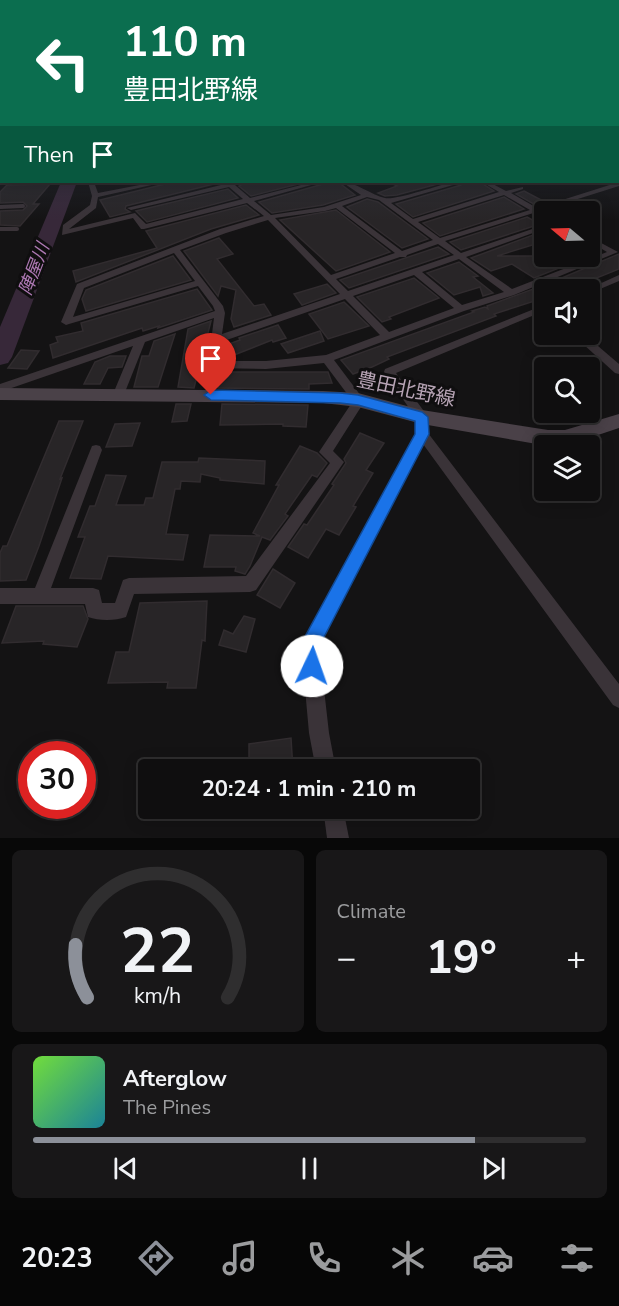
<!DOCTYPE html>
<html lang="en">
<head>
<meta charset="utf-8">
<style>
	body { margin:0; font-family:"Nunito Sans","Noto Sans JP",sans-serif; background:#181718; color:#f1f3f6; height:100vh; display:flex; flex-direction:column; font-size:22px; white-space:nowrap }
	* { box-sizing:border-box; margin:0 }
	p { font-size:20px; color:#9b9c9e }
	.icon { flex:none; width:33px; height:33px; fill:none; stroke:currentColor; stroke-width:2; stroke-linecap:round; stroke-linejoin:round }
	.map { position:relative; height:838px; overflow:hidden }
	.sheet { display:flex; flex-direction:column; gap:12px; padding:12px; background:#080808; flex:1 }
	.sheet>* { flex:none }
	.guide { position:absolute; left:0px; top:0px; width:620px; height:183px; box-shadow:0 3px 15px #0003,0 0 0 2px #2f2e2f; background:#0b6e4f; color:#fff; overflow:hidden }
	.needle { width:39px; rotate:289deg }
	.controls { position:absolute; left:534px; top:201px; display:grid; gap:12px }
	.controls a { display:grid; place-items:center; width:66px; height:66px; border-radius:6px; background:#0f0e0f; box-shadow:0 3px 15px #0003,0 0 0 2px #2f2e2f; font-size:30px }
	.speed { position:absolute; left:18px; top:741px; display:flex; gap:12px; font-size:30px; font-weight:700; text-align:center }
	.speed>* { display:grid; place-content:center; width:78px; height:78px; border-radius:50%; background:#0f0e0f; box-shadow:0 3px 15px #0003,0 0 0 2px #2f2e2f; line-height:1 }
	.speed .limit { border:9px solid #d22; background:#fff; color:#111 }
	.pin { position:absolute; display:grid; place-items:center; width:51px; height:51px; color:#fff; margin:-62px -26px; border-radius:50% 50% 50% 0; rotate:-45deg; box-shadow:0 0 6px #0007 }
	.pin .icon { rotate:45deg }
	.me { position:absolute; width:66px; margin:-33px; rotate:3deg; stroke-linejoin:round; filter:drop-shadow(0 0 4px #0008) }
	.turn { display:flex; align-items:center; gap:21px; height:126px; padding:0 24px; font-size:27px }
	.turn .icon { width:78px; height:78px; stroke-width:2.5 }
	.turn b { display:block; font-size:42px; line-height:51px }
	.then { display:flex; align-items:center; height:57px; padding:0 24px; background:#0003; gap:12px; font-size:22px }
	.big { font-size:45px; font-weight:700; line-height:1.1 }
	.sheet .tile { flex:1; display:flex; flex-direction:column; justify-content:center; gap:9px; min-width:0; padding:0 21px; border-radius:9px; background:#181718 }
	.sheet .dial { align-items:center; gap:0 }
	.dial svg { height:156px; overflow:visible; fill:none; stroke:#2f2e2f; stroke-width:7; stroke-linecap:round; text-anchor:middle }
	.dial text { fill:#f1f3f6; stroke:none }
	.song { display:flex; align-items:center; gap:18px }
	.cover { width:72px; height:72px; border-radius:9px; background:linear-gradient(135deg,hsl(100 70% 55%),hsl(190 70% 35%)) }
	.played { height:6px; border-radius:3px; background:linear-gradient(90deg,#8c9099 80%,#2f2e2f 80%) }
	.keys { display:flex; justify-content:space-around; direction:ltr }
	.heat { display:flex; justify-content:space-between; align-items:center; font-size:33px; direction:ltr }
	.sheet .tiles { flex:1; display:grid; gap:12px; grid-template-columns:1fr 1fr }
	.tile:last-child { grid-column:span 2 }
	.trip { position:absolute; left:138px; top:759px; width:342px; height:60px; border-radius:6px; background:#0f0e0f; box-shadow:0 3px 15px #0003,0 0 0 2px #2f2e2f; font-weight:700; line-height:60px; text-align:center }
	.menu { display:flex; height:96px; justify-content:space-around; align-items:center; background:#060606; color:#9b9c9e }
	.menu .icon { width:42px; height:42px }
	.menu .on { color:#8c9099 }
	.menu b { font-size:27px; color:#f1f3f6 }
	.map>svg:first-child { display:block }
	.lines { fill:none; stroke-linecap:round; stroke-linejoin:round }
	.river { fill:#372839; fill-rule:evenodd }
	.building { fill:#282527; stroke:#312c2f; stroke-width:1.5 }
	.service { stroke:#3a3338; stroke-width:4 }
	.minor { fill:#3a3338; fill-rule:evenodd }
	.secondary { fill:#4a4148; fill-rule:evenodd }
	.route { fill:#1a73e8; stroke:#114b97; stroke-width:1.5 }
	.labels { text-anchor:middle; stroke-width:6; stroke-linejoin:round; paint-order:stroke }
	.far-water-label { font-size:18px; font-style:italic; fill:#ad78b3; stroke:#0f0e0f }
	.street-label { font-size:20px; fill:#b6a3b4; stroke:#0f0e0f }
</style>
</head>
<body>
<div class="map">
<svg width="619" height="838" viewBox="0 0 619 838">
	<rect width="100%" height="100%" fill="#141314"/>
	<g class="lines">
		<polygon class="river" points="61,182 77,182 12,357 8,363 0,365 0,327"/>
	</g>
	<g class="building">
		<polygon points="167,182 222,182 126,206 125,209 130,212 110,217 100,200 165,184"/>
		<polygon points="246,182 306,182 251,196 239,186"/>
		<polygon points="324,182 338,182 355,195 323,205 272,213 259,202 323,184"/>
		<polygon points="389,182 445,182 397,195 385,196 378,193 397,186"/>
		<polygon points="463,182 480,182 494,191 413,217 396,204 461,185"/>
		<polygon points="50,184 33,204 39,204 20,226 0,225 0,211 23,210 27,206 23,202 0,203 0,192 7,185"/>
		<polygon points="228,189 238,198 147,222 136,211"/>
		<polygon points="524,191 547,203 537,206 516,194"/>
		<polygon points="504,197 524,209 440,236 423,223"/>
		<polygon points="367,199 378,202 428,239 402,248 347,207"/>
		<polygon points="246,205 259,215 211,229 76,282 73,271 157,248 146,231"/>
		<polygon points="336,210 390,252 336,271 280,220"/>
		<polygon points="527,217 540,224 461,250 450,242"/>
		<polygon points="544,231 544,235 535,238 542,242 497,256 589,256 534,278 512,264 491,271 471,258"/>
		<polygon points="219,238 233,254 217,259 254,306 264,304 271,315 234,327 231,319 236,290 221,286 218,296 184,251"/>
		<polygon points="438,247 449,254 349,288 340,280"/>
		<polygon points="619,254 619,269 572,288 568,286 552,290 545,285"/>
		<polygon points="173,256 191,280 86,311 82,299 86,290"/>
		<polygon points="459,262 478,276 473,277 493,293 483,296 480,287 454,295 427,273"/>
		<polygon points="414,278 439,298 389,317 391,319 382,322 357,297"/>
		<polygon points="327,284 336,293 302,305 294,294"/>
		<polygon points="544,285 544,298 494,314 496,316 387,357 389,359 372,367 353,374 341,360 474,312 472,311 485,307 488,309 487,306"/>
		<polygon points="197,289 212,310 158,328 159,326 143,331 142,328 53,358 50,345 58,342 56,337 83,331 81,323"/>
		<polygon points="344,302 369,326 328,339 309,314"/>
		<polygon points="211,321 194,388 178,387 188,329"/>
		<polygon points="278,325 286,338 273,342 272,340 224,359 226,345 240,340 239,338"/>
		<polygon points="320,331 324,341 288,353 281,344"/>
		<polygon points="175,334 158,387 134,387 142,356 149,356 154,341"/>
		<polygon points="21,350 39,351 27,369 8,368"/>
		<polygon points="110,356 126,356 122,367 108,368 100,384 84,384 95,362"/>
		<polygon points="221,372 328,372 332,383 309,384 309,389 218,388"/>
		<polygon points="176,404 191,404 187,421 172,422"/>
		<polygon points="222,404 308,405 306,427 283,426 283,424 220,425"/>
		<polygon points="59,421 83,421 60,479 62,478 39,546 26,580 0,581 0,553 3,546 7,546"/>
		<polygon points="140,423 132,446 106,447 115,424"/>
		<polygon points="360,433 384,443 366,470 373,473 353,506 356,507 339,535 326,529 308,558 288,547 304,524 307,525 334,485 332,484 346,463 344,459"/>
		<polygon points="300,446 317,453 327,463 317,477 312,475 285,514 288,516 270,540 262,537 250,566 245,574 235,571 236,567 204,567 210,535 260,536 253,533 279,485 276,485"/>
		<polygon points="199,458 265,461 264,484 220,480 220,478 201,474 200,482 181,481 180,489 175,489 166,534 188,535 183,560 108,556 101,579 70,578 85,537 78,537 90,506 95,506 106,475 126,476 116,505 144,505 146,498 153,498 162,462 198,462"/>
		<polygon points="273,569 295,583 280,608 257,595"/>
		<polygon points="207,601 205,641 202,640 196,688 167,688 168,682 108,683 116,652 129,652 140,603"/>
		<polygon points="16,606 83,606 88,619 77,647 43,644 44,641 2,643"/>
		<polygon points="244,616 255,619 246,652 219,645 224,630 233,634"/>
		<polygon points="291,738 293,770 249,770 249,744"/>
	</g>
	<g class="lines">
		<g class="service">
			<polyline points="0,207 23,206"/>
			<polyline points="0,229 17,229"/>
		</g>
		<g class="minor">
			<polygon points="0,119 2,119 0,123"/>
			<path d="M88 182H94L98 193 155 182H165L98 197 96 208 69 229 135 213 146 224 243 199 229 187 131 210 127 208 225 184 224 182H244L235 185 250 198 313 182H322L254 201 271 215 324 207 361 195 342 182C356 182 371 195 385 198 393 201 440 185 452 182H461L460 183 391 203 413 219 499 192 482 182H489L506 191 523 187V189L511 193 537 208 619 182V186L445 241 461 253 544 225V229L466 257 512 289 607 252 590 242V237L618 252 514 295 464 311 334 360 364 400 359 404 361 407 359 410 333 451 344 462 256 590 250 592 134 594 126 617C115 621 99 621 88 617L85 604H0V588H35L92 446 96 445 100 446 102 450 51 588H93L99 590 102 603H115L123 580 129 578 246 576 330 463 319 452 351 404 354 403 324 363 266 369 209 368 208 365 214 318 145 342 123 397 119 398 113 394 133 346 0 392V384L215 311 213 306 198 286 69 324 66 325 61 322 77 284 220 229 264 216 247 203 144 229H141L133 218 62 235 63 225 90 205 92 196ZM504 195 530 210 440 238 418 222ZM367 197 379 200 433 240 402 251 342 206ZM336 208 395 253 331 275 275 218 325 211ZM268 220 340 294 222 334 225 313 223 306 180 250 226 233ZM438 244 454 255 348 291 336 279 400 257H406L407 255ZM174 253 195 281 73 317 84 288ZM459 259 504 292 462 305 422 272ZM414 275 454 308 389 332 353 296ZM345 299 380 335 326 355 266 361H219L221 342Z"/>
			<polygon points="619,275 619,281 593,292 590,293 590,290 586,290"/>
			<polygon points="544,305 544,311 396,373 426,414 428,433 619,684 619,708 613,705 423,444 319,645 329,733 336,770 316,770 309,733 301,644 416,434 416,418 384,372 385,369"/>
			<polygon points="572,334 584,334 619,364 619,374 615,373"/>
			<polygon points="323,808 343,808 349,838 327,838"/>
		</g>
		<g class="secondary">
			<polygon points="2,174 2,181 0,181 0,175"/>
			<polygon points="0,388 323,391 358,393 422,410 548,430 565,430 619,414 619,428 565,446 548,446 422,424 358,407 323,403 0,400"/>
		</g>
	</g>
	<linearGradient id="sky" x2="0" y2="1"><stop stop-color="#0b0a0b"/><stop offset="0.46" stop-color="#343945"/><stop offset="1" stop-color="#343945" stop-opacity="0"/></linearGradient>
	<rect width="619" height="220" fill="url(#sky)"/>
	<polygon class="route" points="211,390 340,393 358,395 422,412 428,417 429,434 320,645 322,666 320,673 312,676 305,673 301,644 415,434 415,421 358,405 340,403 211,400 204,395"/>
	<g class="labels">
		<g class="far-water-label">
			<text transform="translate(34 269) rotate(-69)" y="6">陣屋川</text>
		</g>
		<g class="street-label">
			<text transform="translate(406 389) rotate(12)" y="7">豊田北野線</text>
		</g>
	</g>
</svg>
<div class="controls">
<a><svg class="needle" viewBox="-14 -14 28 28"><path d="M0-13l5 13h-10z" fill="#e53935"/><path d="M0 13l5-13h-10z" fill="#9b9c9e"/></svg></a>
<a><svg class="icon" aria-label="sound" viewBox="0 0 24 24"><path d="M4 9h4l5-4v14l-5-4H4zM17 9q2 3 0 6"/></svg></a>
<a><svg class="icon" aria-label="search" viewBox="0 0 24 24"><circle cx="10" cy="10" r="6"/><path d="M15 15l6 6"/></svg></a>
<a><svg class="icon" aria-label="layers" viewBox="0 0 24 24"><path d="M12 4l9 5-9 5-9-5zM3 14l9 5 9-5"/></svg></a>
</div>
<div class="speed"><div class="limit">30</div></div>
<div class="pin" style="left:211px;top:395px;background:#d93025"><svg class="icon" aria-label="arrive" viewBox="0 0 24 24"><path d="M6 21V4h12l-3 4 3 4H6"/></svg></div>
<svg class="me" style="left:312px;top:666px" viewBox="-20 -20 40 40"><circle r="19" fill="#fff"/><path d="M0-13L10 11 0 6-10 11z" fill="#1a73e8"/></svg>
<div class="trip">20:24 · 1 min · 210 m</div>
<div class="guide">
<div class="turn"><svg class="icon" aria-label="left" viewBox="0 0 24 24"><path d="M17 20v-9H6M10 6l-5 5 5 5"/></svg><div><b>110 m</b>豊田北野線</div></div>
<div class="then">Then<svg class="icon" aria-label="arrive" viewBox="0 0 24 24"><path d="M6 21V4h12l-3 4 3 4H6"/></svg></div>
</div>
</div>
<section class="sheet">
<div class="tiles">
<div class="tile dial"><svg viewBox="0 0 100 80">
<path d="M14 69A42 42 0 1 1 86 69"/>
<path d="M14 69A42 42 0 0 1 8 42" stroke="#8c9099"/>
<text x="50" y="56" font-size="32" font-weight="700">22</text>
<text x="50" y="72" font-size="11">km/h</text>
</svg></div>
<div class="tile"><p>Climate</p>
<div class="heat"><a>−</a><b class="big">19°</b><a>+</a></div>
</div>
<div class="tile">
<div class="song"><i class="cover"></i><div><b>Afterglow</b><p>The Pines</p></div></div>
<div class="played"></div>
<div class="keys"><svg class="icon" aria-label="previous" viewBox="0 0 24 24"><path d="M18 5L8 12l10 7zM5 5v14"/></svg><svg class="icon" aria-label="pause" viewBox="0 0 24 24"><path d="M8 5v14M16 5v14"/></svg><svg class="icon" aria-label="next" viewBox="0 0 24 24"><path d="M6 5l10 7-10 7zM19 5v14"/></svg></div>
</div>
</div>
</section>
<nav class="menu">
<b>20:23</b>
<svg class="icon on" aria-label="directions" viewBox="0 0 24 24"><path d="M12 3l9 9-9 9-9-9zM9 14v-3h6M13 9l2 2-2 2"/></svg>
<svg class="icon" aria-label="music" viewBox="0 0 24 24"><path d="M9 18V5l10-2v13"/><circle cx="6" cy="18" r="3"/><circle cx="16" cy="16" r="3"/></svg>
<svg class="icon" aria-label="phone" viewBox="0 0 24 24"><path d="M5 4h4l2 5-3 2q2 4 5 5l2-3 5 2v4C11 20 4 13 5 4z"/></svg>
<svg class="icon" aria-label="climate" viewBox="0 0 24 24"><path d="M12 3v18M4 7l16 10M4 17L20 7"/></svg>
<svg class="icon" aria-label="car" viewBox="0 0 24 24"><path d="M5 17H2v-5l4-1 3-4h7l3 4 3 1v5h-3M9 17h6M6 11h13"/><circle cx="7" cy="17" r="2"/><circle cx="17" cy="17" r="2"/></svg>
<svg class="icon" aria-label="filters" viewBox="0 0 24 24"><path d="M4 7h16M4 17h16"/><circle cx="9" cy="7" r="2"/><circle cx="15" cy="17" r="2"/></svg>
</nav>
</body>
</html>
